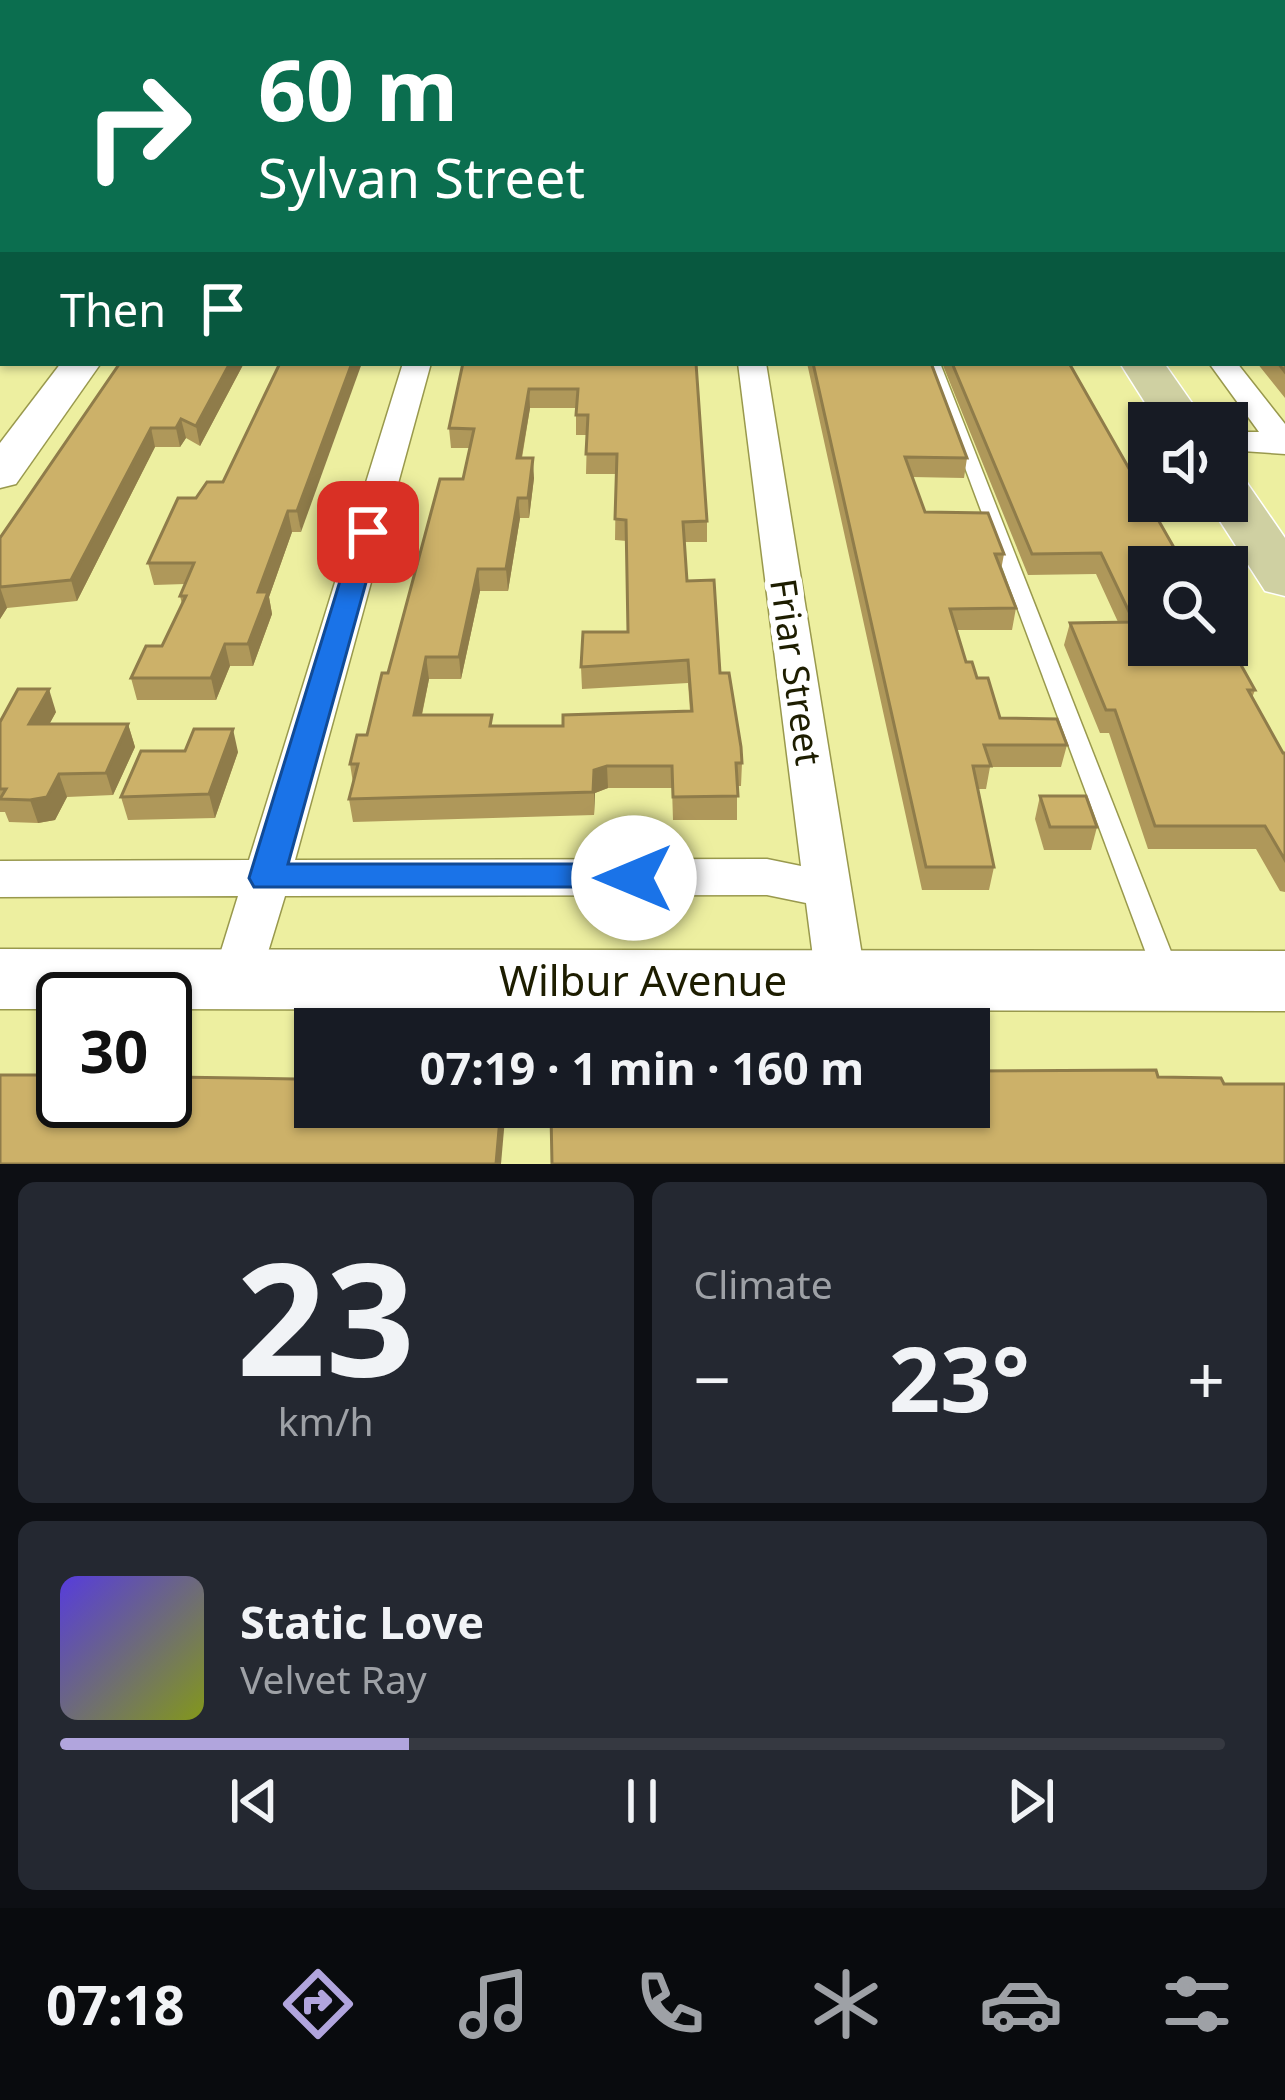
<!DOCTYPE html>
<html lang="en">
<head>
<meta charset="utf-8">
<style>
	body { margin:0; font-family:"Noto Sans",sans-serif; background:#242831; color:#f1f3f6; height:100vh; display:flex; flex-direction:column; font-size:45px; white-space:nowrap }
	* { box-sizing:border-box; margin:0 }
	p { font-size:39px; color:#9ea1a6 }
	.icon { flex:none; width:66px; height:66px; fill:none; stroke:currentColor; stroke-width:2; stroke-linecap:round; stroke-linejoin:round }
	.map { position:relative; height:1164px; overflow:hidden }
	.drawer { display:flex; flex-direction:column; gap:18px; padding:18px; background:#0d0f14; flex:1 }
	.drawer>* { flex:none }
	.hud { position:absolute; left:0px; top:0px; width:1287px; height:366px; box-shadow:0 3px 9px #0004; background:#0b6e4f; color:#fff; overflow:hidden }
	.fabs { position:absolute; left:1128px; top:402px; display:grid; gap:24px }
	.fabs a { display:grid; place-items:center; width:120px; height:120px; border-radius:0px; background:#171b24; box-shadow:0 3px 9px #0004; font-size:60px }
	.speed { position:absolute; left:36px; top:972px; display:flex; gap:24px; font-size:60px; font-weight:700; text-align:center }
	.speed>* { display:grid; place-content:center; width:156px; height:156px; border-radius:50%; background:#171b24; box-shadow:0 3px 9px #0004; line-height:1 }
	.speed .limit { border:6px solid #111; border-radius:18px; background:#fff; color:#111 }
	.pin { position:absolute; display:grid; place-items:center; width:102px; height:102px; color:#fff; margin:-51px; border-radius:24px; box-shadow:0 6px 18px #0006 }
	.me { position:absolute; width:132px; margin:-66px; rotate:270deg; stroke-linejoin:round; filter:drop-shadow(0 0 9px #0008) }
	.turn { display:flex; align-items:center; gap:42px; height:252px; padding:0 60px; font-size:54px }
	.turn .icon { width:156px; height:156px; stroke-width:2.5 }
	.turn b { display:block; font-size:84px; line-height:102px }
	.then { display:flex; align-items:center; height:114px; padding:0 60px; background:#0003; gap:24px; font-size:45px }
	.big { font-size:90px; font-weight:700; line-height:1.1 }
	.drawer .card { flex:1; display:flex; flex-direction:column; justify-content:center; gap:18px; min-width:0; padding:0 42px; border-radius:18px; background:#242831 }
	.drawer .dial { align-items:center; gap:0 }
	.dial b { font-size:156px; line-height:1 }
	.song { display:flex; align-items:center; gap:36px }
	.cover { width:144px; height:144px; border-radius:18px; background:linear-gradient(135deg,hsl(250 70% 55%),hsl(70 70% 35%)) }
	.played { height:12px; border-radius:6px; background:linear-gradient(90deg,#b1a5dd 30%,#363941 30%) }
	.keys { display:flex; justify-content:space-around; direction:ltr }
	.heat { display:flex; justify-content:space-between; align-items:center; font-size:66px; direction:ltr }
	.drawer .tiles { flex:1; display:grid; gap:18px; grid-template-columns:1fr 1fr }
	.card:last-child { grid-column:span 2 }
	.trip { position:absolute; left:294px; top:1008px; width:696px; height:120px; border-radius:0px; background:#171b24; box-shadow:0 3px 9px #0004; font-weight:700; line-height:120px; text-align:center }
	.menu { display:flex; height:192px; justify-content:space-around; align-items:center; background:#090b0e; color:#9ea1a6 }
	.menu .icon { width:84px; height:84px }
	.menu .active { color:#b1a5dd }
	.menu b { font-size:54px; color:#f1f3f6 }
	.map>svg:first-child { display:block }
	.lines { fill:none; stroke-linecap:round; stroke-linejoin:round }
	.lane-casing { stroke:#99994d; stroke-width:3 }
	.street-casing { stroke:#99994d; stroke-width:3 }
	.secondary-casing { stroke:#99994d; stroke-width:3 }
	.primary-casing { stroke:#fff; stroke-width:3 }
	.lane { fill:#fff; fill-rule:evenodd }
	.street { fill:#fff; fill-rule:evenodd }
	.secondary { fill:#fff; fill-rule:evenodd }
	.primary { fill:#cfd0a2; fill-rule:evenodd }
	.wall { fill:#af985a; fill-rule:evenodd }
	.shaded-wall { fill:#8f7c4a }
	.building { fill:#ccb169; stroke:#8f7c4a; stroke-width:3; fill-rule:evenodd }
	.route { fill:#1a73e8; stroke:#114b97; stroke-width:3 }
	.labels { text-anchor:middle; stroke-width:12; stroke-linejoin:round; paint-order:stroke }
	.street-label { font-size:36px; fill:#1d1d00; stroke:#fff }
	.near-street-label { font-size:42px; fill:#1d1d00; stroke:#fff }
</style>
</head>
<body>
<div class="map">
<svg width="1285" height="1164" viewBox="0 0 1285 1164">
	<rect width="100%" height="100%" fill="#edefa0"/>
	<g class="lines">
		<g class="lane-casing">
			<g id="lane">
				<polygon points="1192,0 1201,0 1204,3 1195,3"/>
				<polygon points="1284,61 1285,62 1285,68 1284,67"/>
				<polygon points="926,363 940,363 1179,972 1175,979 1166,982 1157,979 1153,972"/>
			</g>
		</g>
		<g class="street-casing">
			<g id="street">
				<polygon points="693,0 707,0 708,3 694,3"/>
				<polygon points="3,138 3,151 0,152 0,139"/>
				<rect x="1284" y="287" width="1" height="16"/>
				<polygon points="403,363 431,363 295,860 767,859 801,866 738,363 766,363 866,980 859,995 841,1001 823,995 816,980 806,903 767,895 285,896 255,995 237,1001 219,995 212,980 238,896 0,897 0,861 249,860"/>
				<polygon points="1209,363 1237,363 1285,424 1285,454 1227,450 1227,432 1259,432"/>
			</g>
		</g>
		<g class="secondary-casing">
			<g id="secondary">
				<rect x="0" y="163" width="3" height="18"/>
				<polygon points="61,363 101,363 16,484 0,488 0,443"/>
				<polygon points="0,949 1285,951 1285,1011 165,1009 165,999 63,999 63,1009 0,1009"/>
			</g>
		</g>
		<g class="primary-casing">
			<g id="primary">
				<polygon points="892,0 916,0 917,3 893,3"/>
				<polygon points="1120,363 1164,363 1206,423 1158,423"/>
				<polygon points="1227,475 1245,480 1285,538 1285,596 1265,591 1207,501 1227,501"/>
			</g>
		</g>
		<use href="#lane" class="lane"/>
		<use href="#street" class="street"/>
		<use href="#secondary" class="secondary"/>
		<use href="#primary" class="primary"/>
	</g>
	<g class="wall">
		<polygon points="0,0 494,0 493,3 3,3 3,113 0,115"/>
		<polygon points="1226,0 1285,0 1285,47 1284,3 1225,3"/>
		<polygon points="1285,310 1285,398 1257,363 1284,363"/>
		<polygon points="120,363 244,363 200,446 186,438 180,447 155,447 77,601 7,608 0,619 0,538"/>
		<polygon points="280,363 301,532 292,532 269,597 272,614 253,666 230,666 216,700 137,700 131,678 162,646 182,604 180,596 185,584 154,585 148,563 196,498 223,482"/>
		<path d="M463 363H696L707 521V542H684L687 581 720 673 742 763 741 786H737V820H673L672 788H608L595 793 594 815 353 822 349 799 353 783 350 764 367 735 388 673 463 479 470 448H451L449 428ZM530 408H576V435H587L586 474H616L615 540 627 541 628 632 581 667 582 689 688 683 690 711 563 726H493L422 715 429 679H461L480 591H508L520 518H529L534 478 522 458Z"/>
		<polygon points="807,363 931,363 967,458 964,478 912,477 925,512 1004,554 1001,570 1016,608 1012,630 957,630 966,662 1000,718 1067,745 1061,767 990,767 986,789 977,789 994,867 989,890 922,890"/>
		<polygon points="942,363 1069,363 1255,690 1252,698 1283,753 1285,753 1285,892 1280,891 1256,849 1148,849 1109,733 1100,733 1064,645 1070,623 1118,622 1096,574 1028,575"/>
		<polygon points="56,712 49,724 128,724 135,747 113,795 67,797 55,820 38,823 9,822 5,812 0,812 0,722"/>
		<polygon points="185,751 238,752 215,818 128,820 121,797"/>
		<polygon points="1040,796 1097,827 1091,850 1044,850 1035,819"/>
	</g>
	<g class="shaded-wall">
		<polygon points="3,95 3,113 0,115 0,98"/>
		<polygon points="230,363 244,363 200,446 196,426"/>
		<polygon points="352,363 362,363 301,532 297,511"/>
		<polygon points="529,389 530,408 518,478 517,458"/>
		<polygon points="181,419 186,438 180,447 176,428"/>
		<polygon points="151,428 155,447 77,601 71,580"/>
		<polygon points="533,458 534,478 529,518 528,498"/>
		<polygon points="518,498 520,518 508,591 506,569"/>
		<polygon points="288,511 292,532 269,597 272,614 253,666 248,644 258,592"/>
		<polygon points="478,569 480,591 461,679 459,657"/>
		<polygon points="0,587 7,608 0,619"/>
		<polygon points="225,644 230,666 216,700 211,678"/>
		<polygon points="426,657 429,679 417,737 414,715"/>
		<polygon points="49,689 56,712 37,747 29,724"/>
		<polygon points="128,724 135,747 113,795 106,773"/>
		<polygon points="233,729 238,752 215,818 209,794"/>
		<polygon points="607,766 608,788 595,793 594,815 594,770"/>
		<polygon points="59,774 67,797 55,820 38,823 30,800"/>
		<polygon points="501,1107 506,1107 501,1164 496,1164"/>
	</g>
	<g class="building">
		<polygon points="0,0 305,0 303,3 3,3 3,95 0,98"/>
		<polygon points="367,0 489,0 488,3 365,3"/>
		<polygon points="548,0 668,0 668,3 547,3"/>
		<polygon points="732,0 863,0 865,3 733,3"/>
		<polygon points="966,0 1076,0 1080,3 968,3"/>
		<polygon points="1265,0 1285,0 1285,11 1284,3 1269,3"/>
		<polygon points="1284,310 1285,310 1285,372 1278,363 1284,363"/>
		<polygon points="120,363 230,363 196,426 181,419 176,428 151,428 71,580 0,587 0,538"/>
		<polygon points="280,363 352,363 297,511 288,511 258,592 268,592 248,644 225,644 211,678 131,678 146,646 162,646 186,596 180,596 194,563 148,563 178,498 196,498 207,482 223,482"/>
		<path d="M463 363H696L707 521 683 522 687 581 714 580 720 673H729L741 747 742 763H736L738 796 673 797 672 766H607L594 770 593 792 349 799 358 764H350L357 735H367L382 673H388L440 479H463L474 429 449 428ZM529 389H578L576 415H588L586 454H617L615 519 626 520 628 632H583L581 667 688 660 692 711 563 715V726H490L492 715H414L426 657H459L478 569H506L518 498H528L533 458H517Z"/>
		<polygon points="813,363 931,363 967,458 905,457 925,512 988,513 1004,554 995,554 1016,608 950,609 966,662 972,662 977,678 988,678 1000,718 1057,719 1067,745 984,745 991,766 973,766 994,867 926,867"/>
		<polygon points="952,363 1069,363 1185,567 1149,567 1149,645 1227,645 1227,640 1255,690 1248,690 1283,753 1285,753 1285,860 1265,826 1155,826 1115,710 1106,710 1070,623 1134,622 1101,553 1032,554"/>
		<polygon points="18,689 49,689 29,724 128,724 106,773 59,774 47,797 30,800 0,799 6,789 0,789 0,722"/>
		<polygon points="194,729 233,729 209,794 121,797 141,751 185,751"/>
		<polygon points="1040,796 1086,796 1097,827 1050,827"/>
		<polygon points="1156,1070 1158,1077 1221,1078 1224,1084 1285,1084 1285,1164 552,1164 551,1114 567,1114 567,1107 969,1107 969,1071"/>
		<polygon points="0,1075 63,1075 63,1101 165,1101 165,1087 171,1087 174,1077 296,1079 302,1075 315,1075 315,1107 501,1107 496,1164 0,1164"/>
	</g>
	<polygon class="route" points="368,524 380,532 288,864 634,864 646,868 652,878 646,887 254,887 249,878 355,532"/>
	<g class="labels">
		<g class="street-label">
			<text transform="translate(796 672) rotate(82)" y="13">Friar Street</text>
		</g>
		<g class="near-street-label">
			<text x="643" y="996">Wilbur Avenue</text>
		</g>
	</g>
</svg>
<div class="fabs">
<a><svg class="icon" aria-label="sound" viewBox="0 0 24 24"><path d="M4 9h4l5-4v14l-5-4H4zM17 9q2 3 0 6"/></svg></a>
<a><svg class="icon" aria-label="search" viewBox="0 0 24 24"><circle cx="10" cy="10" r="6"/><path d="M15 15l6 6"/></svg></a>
</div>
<div class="speed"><div class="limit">30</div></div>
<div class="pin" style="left:368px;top:532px;background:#d93025"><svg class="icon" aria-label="arrive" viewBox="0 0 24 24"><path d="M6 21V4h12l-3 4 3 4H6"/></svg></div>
<svg class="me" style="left:634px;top:878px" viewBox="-20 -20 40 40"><circle r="19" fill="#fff"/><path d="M0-13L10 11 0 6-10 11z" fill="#1a73e8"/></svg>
<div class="trip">07:19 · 1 min · 160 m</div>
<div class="hud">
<div class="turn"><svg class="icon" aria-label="right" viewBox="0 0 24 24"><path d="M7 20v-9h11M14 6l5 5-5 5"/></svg><div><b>60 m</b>Sylvan Street</div></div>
<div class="then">Then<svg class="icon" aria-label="arrive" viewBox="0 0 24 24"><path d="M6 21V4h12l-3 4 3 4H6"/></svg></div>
</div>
</div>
<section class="drawer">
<div class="tiles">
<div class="card dial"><b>23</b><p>km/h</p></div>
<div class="card"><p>Climate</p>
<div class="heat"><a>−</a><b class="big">23°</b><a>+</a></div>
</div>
<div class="card">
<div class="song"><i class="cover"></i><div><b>Static Love</b><p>Velvet Ray</p></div></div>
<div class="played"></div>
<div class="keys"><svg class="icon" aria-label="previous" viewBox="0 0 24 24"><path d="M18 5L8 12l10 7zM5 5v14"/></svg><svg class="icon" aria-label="pause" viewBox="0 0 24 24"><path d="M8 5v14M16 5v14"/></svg><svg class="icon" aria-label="next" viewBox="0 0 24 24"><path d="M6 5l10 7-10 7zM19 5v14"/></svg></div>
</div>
</div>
</section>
<nav class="menu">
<b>07:18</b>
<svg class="icon active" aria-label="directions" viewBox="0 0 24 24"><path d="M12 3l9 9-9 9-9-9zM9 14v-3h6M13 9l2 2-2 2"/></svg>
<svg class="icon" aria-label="music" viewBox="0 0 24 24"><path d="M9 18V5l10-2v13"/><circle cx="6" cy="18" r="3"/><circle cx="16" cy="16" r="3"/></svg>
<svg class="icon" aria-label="phone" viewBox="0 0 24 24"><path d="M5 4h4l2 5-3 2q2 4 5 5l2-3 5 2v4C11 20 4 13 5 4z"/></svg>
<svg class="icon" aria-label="climate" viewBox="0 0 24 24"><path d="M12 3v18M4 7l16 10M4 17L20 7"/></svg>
<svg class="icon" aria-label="car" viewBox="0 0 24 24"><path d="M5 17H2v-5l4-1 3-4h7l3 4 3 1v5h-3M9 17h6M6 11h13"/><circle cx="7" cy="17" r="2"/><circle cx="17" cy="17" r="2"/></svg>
<svg class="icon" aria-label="filters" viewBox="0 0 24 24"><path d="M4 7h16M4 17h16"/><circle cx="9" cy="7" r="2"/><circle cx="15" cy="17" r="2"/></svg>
</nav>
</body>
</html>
